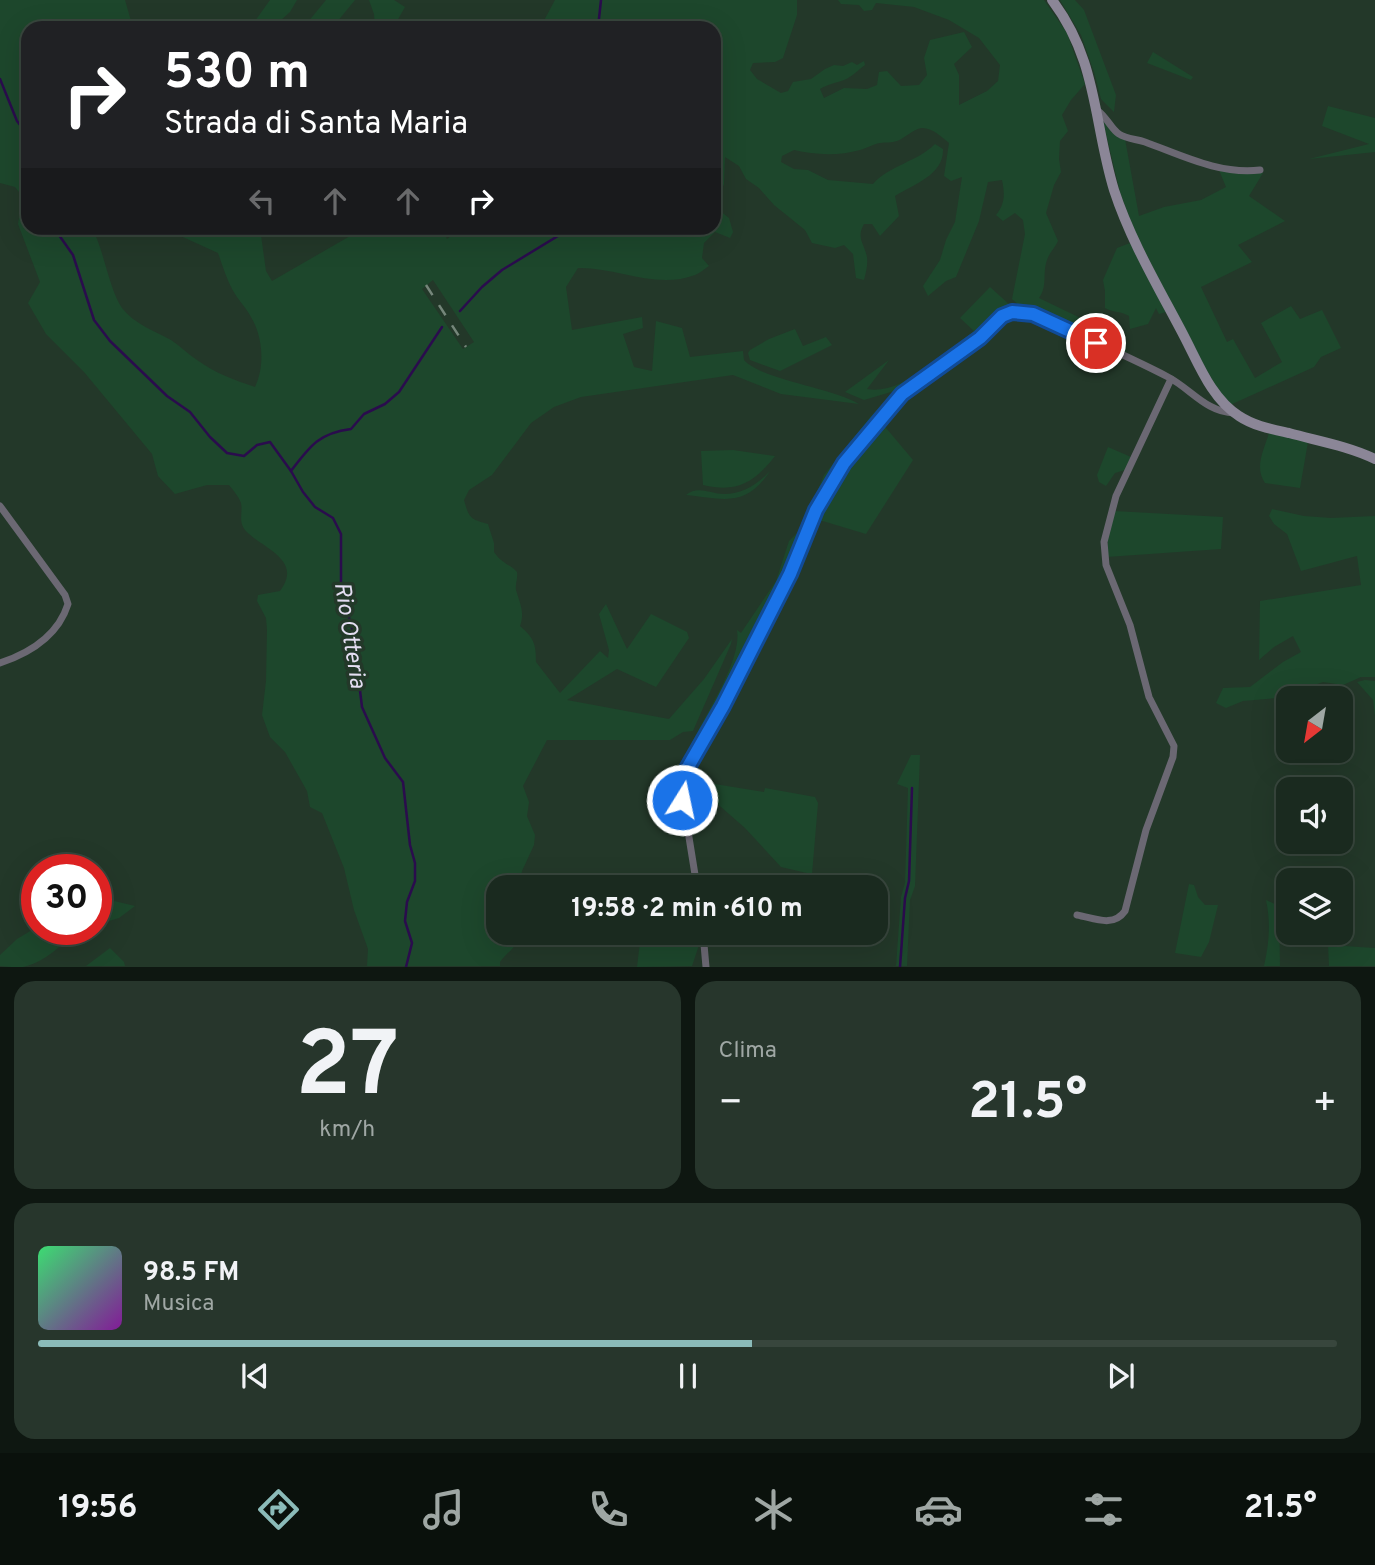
<!DOCTYPE html>
<html lang="it">
<head>
<meta charset="utf-8">
<style>
	body { margin:0; font-family:Overpass,sans-serif; background:#27362c; color:#f1f3f6; height:100vh; display:flex; flex-direction:column; font-size:26px; white-space:nowrap }
	* { box-sizing:border-box; margin:0 }
	p { font-size:23px; color:#9fa7a4 }
	.icon { flex:none; width:38px; height:38px; fill:none; stroke:currentColor; stroke-width:2; stroke-linecap:round; stroke-linejoin:round }
	.map { position:relative; height:967px; overflow:hidden }
	.drawer { display:flex; flex-direction:column; gap:14px; padding:14px; background:#0e1711; flex:1 }
	.drawer>* { flex:none }
	.guide { position:absolute; left:21px; top:21px; width:700px; height:214px; border-radius:21px; box-shadow:0 7px 28px #0002,0 0 0 2px #38463d; background:#202124; color:#fff; overflow:hidden }
	.needle { width:46px; rotate:211deg }
	.buttons { position:absolute; left:1276px; top:686px; display:grid; gap:14px }
	.buttons a { display:grid; place-items:center; width:77px; height:77px; border-radius:14px; background:#1a2a1f; box-shadow:0 7px 28px #0002,0 0 0 2px #38463d; font-size:35px }
	.speed { position:absolute; left:21px; top:854px; display:flex; gap:14px; font-size:35px; font-weight:700; text-align:center }
	.speed>* { display:grid; place-content:center; width:91px; height:91px; border-radius:50%; background:#1a2a1f; box-shadow:0 7px 28px #0002,0 0 0 2px #38463d; line-height:1 }
	.speed .limit { border:10px solid #d22; background:#fff; color:#111 }
	.pin { position:absolute; display:grid; place-items:center; width:60px; height:60px; color:#fff; margin:-30px; border:4px solid #fff; border-radius:50%; box-shadow:0 2px 7px #0007 }
	.me { position:absolute; width:77px; margin:-38px; rotate:10deg; stroke-linejoin:round; filter:drop-shadow(0 0 5px #0008) }
	.turn { display:flex; align-items:center; gap:24px; height:147px; padding:0 28px; font-size:32px }
	.turn .icon { width:91px; height:91px; stroke-width:2.5 }
	.turn b { display:block; font-size:49px; line-height:60px }
	.lanes { display:flex; align-items:center; height:66px; padding:0 28px; background:#0003; justify-content:center; gap:35px; direction:ltr }
	.lanes .off { opacity:.35 }
	.big { font-size:52px; font-weight:700; line-height:1.1 }
	.drawer .tile { flex:1; display:flex; flex-direction:column; justify-content:center; gap:10px; min-width:0; padding:0 24px; border-radius:21px; background:#27362c }
	.drawer .dial { align-items:center; gap:0 }
	.dial b { font-size:91px; line-height:1 }
	.song { display:flex; align-items:center; gap:21px }
	.cover { width:84px; height:84px; border-radius:10px; background:linear-gradient(135deg,hsl(140 70% 55%),hsl(290 70% 35%)) }
	.played { height:7px; border-radius:4px; background:linear-gradient(90deg,#8bbbb9 55%,#38463d 55%) }
	.keys { display:flex; justify-content:space-around; direction:ltr }
	.heat { display:flex; justify-content:space-between; align-items:center; font-size:38px; direction:ltr }
	.drawer .tiles { flex:1; display:grid; gap:14px; grid-template-columns:1fr 1fr }
	.tile:last-child { grid-column:span 2 }
	.trip { position:absolute; left:486px; top:875px; width:402px; height:70px; border-radius:21px; background:#1a2a1f; box-shadow:0 7px 28px #0002,0 0 0 2px #38463d; font-weight:700; line-height:70px; text-align:center }
	.tabs { display:flex; height:112px; justify-content:space-around; align-items:center; background:#0a110c; color:#9fa7a4 }
	.tabs .icon { width:49px; height:49px }
	.tabs .selected { color:#8bbbb9 }
	.tabs b { font-size:32px; color:#f1f3f6 }
	.map>svg:first-child { display:block }
	.green { fill:#1d472c; fill-rule:evenodd }
	.lines { fill:none; stroke-linecap:round; stroke-linejoin:round }
	.stream { stroke:#2a0c4d; stroke-width:2.5 }
	.street { stroke:#6b6873; stroke-width:7 }
	.secondary { stroke:#8b8697; stroke-width:10 }
	.rail { stroke:#75867a; stroke-width:2.5; stroke-dasharray:12 12; stroke-linecap:butt }
	.route-casing { stroke:#114b97; stroke-width:18 }
	.route { stroke:#1a73e8; stroke-width:12 }
	.labels { text-anchor:middle; stroke-width:7; stroke-linejoin:round; paint-order:stroke }
	.water-label { font-size:23px; font-style:italic; fill:#e4def2; stroke:#233829 }
</style>
</head>
<body>
<div class="map">
<svg width="1375" height="967" viewBox="0 0 1375 967">
	<rect width="100%" height="100%" fill="#233829"/>
	<g class="green">
		<path d="M0 0H125L133 28H28V228H92C104 250 109 289 122 308 134 324 155 331 171 340 180 346 188 354 197 360 215 373 234 380 255 387 265 366 263 337 251 317 247 309 240 302 235 294 227 281 223 267 218 253L174 233 167 228H260L266 271 272 281 364 228H443L447 239 461 228H714V28H540L555 0H797V15L783 58 775 62 753 63 750 70 757 79 781 93 788 91 793 82 811 79 825 69 834 65 843 66 852 62 857 65 864 61 865 65C858 70 852 77 844 80 836 83 828 84 820 89L824 98 844 88 867 89 877 85 879 72 887 71 901 86 919 85 927 75 924 58 930 40 964 32 972 47 954 64 959 75V105L987 91 998 81 1000 65 979 38 949 20 914 7 876 3 872 10 864 11 859 5 841 4 838 0H1044L1067 33 1085 84 1071 100 1062 115 1068 131 1060 141 1059 159 1061 172 1054 185 1046 213 1058 241C1055 248 1049 253 1047 260 1042 274 1048 286 1039 298L1124 339 1127 353 1043 315 1023 309 1012 299 1025 234 1023 220 1015 213 1003 221 996 215C1005 204 1005 194 1002 180L988 182 979 221 956 277 946 281 928 296 923 286 940 260 946 240 955 222 962 177 951 181 944 176 949 143C941 136 931 127 921 128 912 130 905 138 897 141 891 143 886 142 880 143 873 144 867 148 860 150 839 156 815 155 794 150L782 156 781 162 794 169 808 170 828 180 873 184C890 165 917 162 935 144L943 149C944 175 914 184 895 196L899 216 880 236 872 224H864C856 238 864 243 867 257 868 265 866 272 864 280L856 278 853 254 844 245 835 248 812 243 805 230 774 205 759 188 746 179 739 166 725 157 724 184 715 207 729 218 733 232 730 238 715 232 704 243 702 258 709 266C704 269 700 273 695 275 656 290 617 267 578 268L566 287 572 330 642 317 643 328 623 334 634 367 652 371 656 321 682 328 690 357 743 351 744 360C762 380 830 387 859 404L781 394 733 375 581 397 554 407 531 423 492 475 469 490 464 500C469 518 470 519 488 524L494 543V552C502 564 510 564 517 572 518 579 515 584 516 590 520 604 525 612 520 626 534 638 536 644 536 662L560 693 600 651 608 658 609 650 599 614 606 604 627 649 651 614 687 632 689 638 656 687 617 669 567 700 669 719 704 679 732 639 731 644 693 731 683 732 670 740H547L523 786 529 802 527 816 535 835 534 845 522 871 520 887H499V933H521C519 946 507 952 500 962V966H367L368 949 354 910 344 868 322 813 310 807 307 791 285 752 270 737 262 715 266 681 267 630 266 618 257 601 258 595 280 591C304 559 261 548 245 530 238 521 243 513 241 503 239 497 233 490 229 485H207L175 494 158 476 152 454 84 372 46 334 28 303 40 282 18 224 23 197 15 187 0 183ZM433 280 474 342 463 349 422 289Z"/>
		<polygon points="270,0 297,0 290,12 272,28 262,28 255,21"/>
		<polygon points="326,0 355,0 332,28 303,28"/>
		<polygon points="369,0 394,0 405,7 393,28 375,28 374,14"/>
		<polygon points="1060,0 1075,0 1084,10 1116,95 1114,112 1101,99 1094,72 1081,35"/>
		<polygon points="1153,52 1193,77 1191,80 1147,63"/>
		<polygon points="1328,106 1375,118 1375,152 1309,159 1369,144 1322,126"/>
		<polygon points="1102,117 1125,139 1139,216 1164,207 1201,200 1226,187 1219,170 1239,173 1263,173 1249,196 1285,221 1238,245 1252,262 1201,287 1227,342 1233,339 1255,378 1282,362 1261,323 1291,306 1300,319 1322,310 1341,348 1321,357 1314,367 1230,405 1220,393 1195,350 1134,230 1120,192"/>
		<path d="M1130 243 1166 312 1159 314 1156 308 1148 324 1130 329 1129 316C1119 310 1113 313 1105 308V291L1103 280 1117 248Z"/>
		<path d="M990 287 1011 306 979 334 901 389 864 400 845 392 889 360 867 389C902 396 947 351 974 331L960 318Z"/>
		<polygon points="795,329 803,346 826,337 832,345 780,371 750,360 748,353 750,350 769,339"/>
		<path d="M893 398 853 444 824 487 811 512 788 570 683 777C675 751 744 672 737 630L741 633 776 581 789 541 802 528 824 475 871 416 886 401Z"/>
		<polygon points="881,422 913,460 866,534 816,519 846,466"/>
		<path d="M1269 433 1308 442 1300 488 1265 483C1254 467 1264 450 1269 433Z"/>
		<polygon points="1108,447 1131,457 1125,470 1115,473 1106,486 1099,482 1097,475"/>
		<path d="M733 450 775 456C754 483 737 493 703 485L701 451Z"/>
		<path d="M770 471C746 508 724 499 686 495 698 485 710 494 724 494 743 494 758 484 770 471Z"/>
		<polygon points="1272,509 1304,516 1331,518 1375,516 1375,677 1361,677 1343,685 1323,682 1277,698 1243,701 1226,708 1216,703 1223,688 1250,687 1283,662 1301,652 1293,636 1274,647 1259,660 1260,601 1361,585 1357,556 1301,571 1287,534 1274,524 1269,516"/>
		<polygon points="1114,511 1223,517 1221,549 1107,557 1108,538"/>
		<polygon points="1365,680 1375,681 1375,716 1373,700 1357,682"/>
		<polygon points="911,755 920,755 915,886 910,900 907,966 896,966 901,897 905,883 908,788 897,784"/>
		<polygon points="690,780 764,792 765,788 815,797 818,803 812,874 840,879 839,887 809,887 811,874 781,867 745,828"/>
		<polygon points="1189,884 1194,885 1198,897 1205,905 1218,905 1209,942 1201,957 1175,953"/>
		<polygon points="102,898 135,906 119,918 96,925 96,901"/>
		<path d="M1266 900 1279 906 1280 966H1264C1269 944 1271 923 1266 900Z"/>
		<path d="M37 927V929H78C63 944 44 963 23 967 16 967 7 967 0 966V955L17 939Z"/>
		<polygon points="700,937 700,942 692,966 637,967 640,942"/>
		<polygon points="1328,945 1375,948 1375,966 1329,966"/>
		<polygon points="110,948 124,962 125,966 86,966"/>
	</g>
	<g class="lines">
		<g class="stream">
			<polyline points="598,28 601,0"/>
			<polyline points="0,79 17,121 28,135"/>
			<polyline points="54,228 73,255 94,320 110,341 167,396 190,412 210,437 227,453 244,456 257,445 270,442 291,471 303,492 315,507 333,518 341,534 341,589 353,632 362,707 385,758 403,782 410,845 415,863 415,881 407,902 405,921 412,943 406,967"/>
			<polyline points="460,311 482,287 502,270 571,228"/>
			<path d="M291 471C310 446 319 433 351 429L364 414 385 404 399 392 442 327"/>
			<polyline points="900,967 905,898 909,881 912,788"/>
		</g>
		<g class="street">
			<path d="M1097 110C1107 117 1111 129 1119 134 1126 139 1136 139 1145 142 1181 155 1220 175 1260 170"/>
			<path d="M0 506 65 595 68 604C58 636 30 653 0 663"/>
			<path d="M697 887 682 794V786L690 764 723 706 775 604 798 557 816 510 841 466 865 435 905 391 980 339 1005 315 1018 312 1033 314C1078 335 1124 354 1168 377 1191 389 1206 412 1234 413"/>
			<path d="M1077 915C1094 918 1113 928 1125 911L1146 830 1173 757 1174 746 1149 697 1130 625 1106 565 1104 542 1116 496 1171 379"/>
			<polyline points="703,933 706,967"/>
		</g>
		<path class="secondary" d="M1052 0C1098 61 1093 121 1114 190 1131 242 1160 290 1185 338 1199 365 1212 399 1239 416 1254 426 1271 429 1289 433 1318 441 1348 446 1375 459"/>
		<polyline class="rail" points="426,285 466,347"/>
	</g>
	<g class="lines">
		<g class="route-casing">
			<polyline id="route" points="682,800 682,786 688,767 723,706 790,574 816,510 844,463 902,394 980,338 1002,316 1012,312 1033,314 1096,343"/>
		</g>
		<use href="#route" class="route"/>
	</g>
	<g class="labels">
		<g class="water-label">
			<text transform="translate(351 635) rotate(81)" y="8">Rio Otteria</text>
		</g>
	</g>
</svg>
<div class="buttons">
<a><svg class="needle" viewBox="-14 -14 28 28"><path d="M0-13l5 13h-10z" fill="#e53935"/><path d="M0 13l5-13h-10z" fill="#9fa7a4"/></svg></a>
<a><svg class="icon" aria-label="sound" viewBox="0 0 24 24"><path d="M4 9h4l5-4v14l-5-4H4zM17 9q2 3 0 6"/></svg></a>
<a><svg class="icon" aria-label="layers" viewBox="0 0 24 24"><path d="M12 4l9 5-9 5-9-5zM3 14l9 5 9-5"/></svg></a>
</div>
<div class="speed"><div class="limit">30</div></div>
<div class="pin" style="left:1096px;top:343px;background:#d93025"><svg class="icon" aria-label="arrive" viewBox="0 0 24 24"><path d="M6 21V4h12l-3 4 3 4H6"/></svg></div>
<svg class="me" style="left:682px;top:800px" viewBox="-20 -20 40 40"><circle r="17" fill="#1a73e8" stroke="#fff" stroke-width="3"/><path d="M0-11L8 9 0 5-8 9z" fill="#fff"/></svg>
<div class="trip">19:58 · 2 min · 610 m</div>
<div class="guide">
<div class="turn"><svg class="icon" aria-label="right" viewBox="0 0 24 24"><path d="M7 20v-9h11M14 6l5 5-5 5"/></svg><div><b>530 m</b>Strada di Santa Maria</div></div>
<div class="lanes"><svg class="icon off" aria-label="left" viewBox="0 0 24 24"><path d="M17 20v-9H6M10 6l-5 5 5 5"/></svg><svg class="icon off" aria-label="ahead" viewBox="0 0 24 24"><path d="M12 20V5M6 11l6-6 6 6"/></svg><svg class="icon off" aria-label="ahead" viewBox="0 0 24 24"><path d="M12 20V5M6 11l6-6 6 6"/></svg><svg class="icon" aria-label="right" viewBox="0 0 24 24"><path d="M7 20v-9h11M14 6l5 5-5 5"/></svg></div>
</div>
</div>
<section class="drawer">
<div class="tiles">
<div class="tile dial"><b>27</b><p>km/h</p></div>
<div class="tile"><p>Clima</p>
<div class="heat"><a>−</a><b class="big">21.5°</b><a>+</a></div>
</div>
<div class="tile">
<div class="song"><i class="cover"></i><div><b>98.5 FM</b><p>Musica</p></div></div>
<div class="played"></div>
<div class="keys"><svg class="icon" aria-label="previous" viewBox="0 0 24 24"><path d="M18 5L8 12l10 7zM5 5v14"/></svg><svg class="icon" aria-label="pause" viewBox="0 0 24 24"><path d="M8 5v14M16 5v14"/></svg><svg class="icon" aria-label="next" viewBox="0 0 24 24"><path d="M6 5l10 7-10 7zM19 5v14"/></svg></div>
</div>
</div>
</section>
<nav class="tabs">
<b>19:56</b>
<svg class="icon selected" aria-label="directions" viewBox="0 0 24 24"><path d="M12 3l9 9-9 9-9-9zM9 14v-3h6M13 9l2 2-2 2"/></svg>
<svg class="icon" aria-label="music" viewBox="0 0 24 24"><path d="M9 18V5l10-2v13"/><circle cx="6" cy="18" r="3"/><circle cx="16" cy="16" r="3"/></svg>
<svg class="icon" aria-label="phone" viewBox="0 0 24 24"><path d="M5 4h4l2 5-3 2q2 4 5 5l2-3 5 2v4C11 20 4 13 5 4z"/></svg>
<svg class="icon" aria-label="climate" viewBox="0 0 24 24"><path d="M12 3v18M4 7l16 10M4 17L20 7"/></svg>
<svg class="icon" aria-label="car" viewBox="0 0 24 24"><path d="M5 17H2v-5l4-1 3-4h7l3 4 3 1v5h-3M9 17h6M6 11h13"/><circle cx="7" cy="17" r="2"/><circle cx="17" cy="17" r="2"/></svg>
<svg class="icon" aria-label="filters" viewBox="0 0 24 24"><path d="M4 7h16M4 17h16"/><circle cx="9" cy="7" r="2"/><circle cx="15" cy="17" r="2"/></svg>
<b>21.5°</b>
</nav>
</body>
</html>
